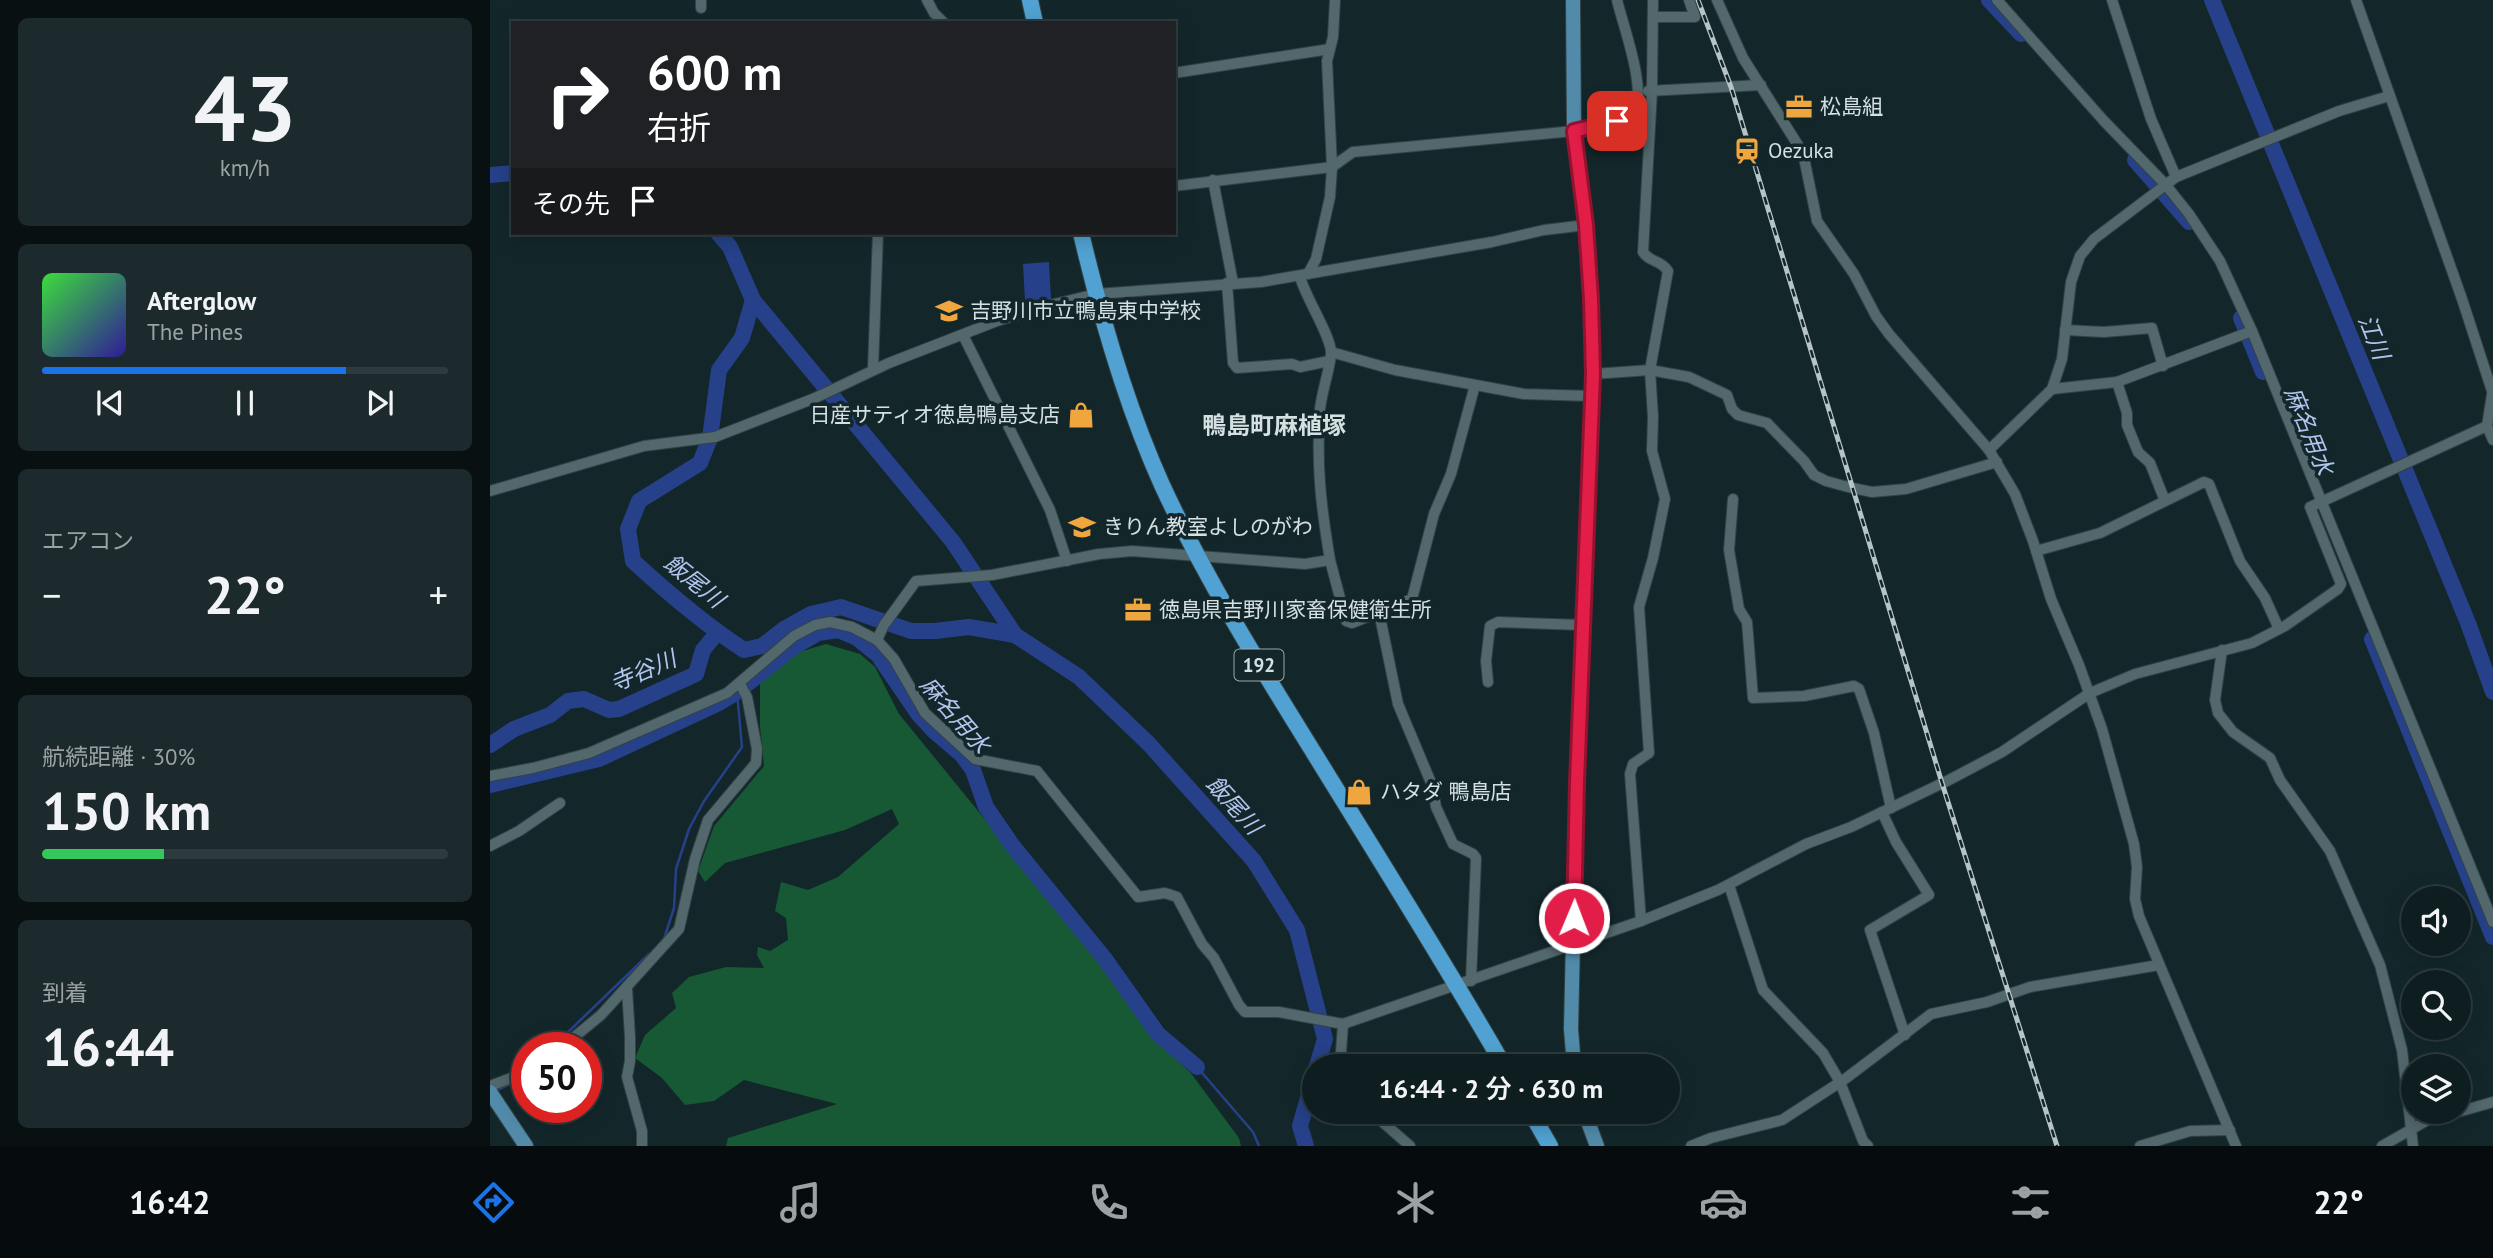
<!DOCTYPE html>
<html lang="ja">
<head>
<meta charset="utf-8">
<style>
	body { margin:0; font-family:"PT Sans","Noto Sans JP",sans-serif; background:#1c2a2d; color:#f1f3f6; height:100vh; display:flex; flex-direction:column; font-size:26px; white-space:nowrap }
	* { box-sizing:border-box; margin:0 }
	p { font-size:23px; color:#9ba2a5 }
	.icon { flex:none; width:38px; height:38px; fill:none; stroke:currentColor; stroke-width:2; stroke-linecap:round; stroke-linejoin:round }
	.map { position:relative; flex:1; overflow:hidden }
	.panel { display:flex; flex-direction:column; gap:18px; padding:18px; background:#081012; width:490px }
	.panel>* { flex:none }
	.hud { position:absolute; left:21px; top:21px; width:665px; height:214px; border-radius:0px; box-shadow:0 4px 18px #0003,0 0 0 2px #2e3b3e; background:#202124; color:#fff; overflow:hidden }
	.fabs { position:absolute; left:1911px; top:886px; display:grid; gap:14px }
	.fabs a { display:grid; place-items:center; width:70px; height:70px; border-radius:50%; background:#0e1d20; box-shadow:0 4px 18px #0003,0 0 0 2px #2e3b3e; font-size:35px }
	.speed { position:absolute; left:21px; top:1032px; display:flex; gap:14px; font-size:35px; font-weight:700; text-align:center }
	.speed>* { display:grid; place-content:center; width:91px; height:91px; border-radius:50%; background:#0e1d20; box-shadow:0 4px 18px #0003,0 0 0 2px #2e3b3e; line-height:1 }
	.speed .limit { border:10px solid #d22; background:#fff; color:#111 }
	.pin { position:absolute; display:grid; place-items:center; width:60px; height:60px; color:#fff; margin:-30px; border-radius:14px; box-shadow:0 4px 10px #0006 }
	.me { position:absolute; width:77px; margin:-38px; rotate:1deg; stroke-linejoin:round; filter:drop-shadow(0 0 5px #0008) }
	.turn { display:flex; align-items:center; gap:24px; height:147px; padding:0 21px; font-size:32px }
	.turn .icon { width:91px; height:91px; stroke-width:2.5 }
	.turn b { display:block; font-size:49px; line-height:60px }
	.then { display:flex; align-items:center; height:66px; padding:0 21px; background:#0003; gap:14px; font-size:26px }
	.big { font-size:52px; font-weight:600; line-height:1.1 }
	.panel .tile { flex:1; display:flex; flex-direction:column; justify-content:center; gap:10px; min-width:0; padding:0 24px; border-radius:10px; background:#1c2a2d }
	.panel .dial { align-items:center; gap:0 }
	.dial b { font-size:91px; line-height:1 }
	.song { display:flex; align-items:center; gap:21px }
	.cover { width:84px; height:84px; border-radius:10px; background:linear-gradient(135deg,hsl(120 70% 55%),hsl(250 70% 35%)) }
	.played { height:7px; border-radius:4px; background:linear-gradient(90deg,#1a73e8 75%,#2e3b3e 75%) }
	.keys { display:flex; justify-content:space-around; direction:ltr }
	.heat { display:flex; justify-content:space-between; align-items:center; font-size:38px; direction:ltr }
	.charge { height:10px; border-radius:5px; background:linear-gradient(90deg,#34c759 30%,#2e3b3e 0) }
	.trip { position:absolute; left:812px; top:1054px; width:378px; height:70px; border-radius:35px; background:#0e1d20; box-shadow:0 4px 18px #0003,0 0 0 2px #2e3b3e; font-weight:600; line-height:70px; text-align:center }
	.tab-bar { display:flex; height:112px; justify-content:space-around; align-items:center; background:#060c0d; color:#9ba2a5 }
	.tab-bar .icon { width:49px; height:49px }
	.tab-bar .active { color:#1a73e8 }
	.tab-bar b { font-size:32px; color:#f1f3f6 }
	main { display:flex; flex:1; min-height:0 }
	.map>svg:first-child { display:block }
	.green { fill:#165934 }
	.water { fill:#264189 }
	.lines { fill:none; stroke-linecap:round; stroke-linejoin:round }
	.stream { stroke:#264189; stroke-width:2.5 }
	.river { stroke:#264189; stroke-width:16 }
	.minor-casing { stroke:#334245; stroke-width:12 }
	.major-casing { stroke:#334245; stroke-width:16 }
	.highway-casing { stroke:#334245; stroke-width:18 }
	.minor { stroke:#52686c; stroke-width:10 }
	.major { stroke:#518ba9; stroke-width:14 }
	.highway { stroke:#51a2d2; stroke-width:16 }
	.rail-casing { stroke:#b6c4c6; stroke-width:5 }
	.rail { stroke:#13272b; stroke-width:2.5; stroke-dasharray:8; stroke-linecap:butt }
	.route-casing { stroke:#92132f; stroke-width:18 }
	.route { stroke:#e11d48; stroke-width:12 }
	.labels { text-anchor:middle; stroke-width:7; stroke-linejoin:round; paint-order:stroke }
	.shield { fill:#13272b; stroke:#9aa8ab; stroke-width:2 }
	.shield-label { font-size:19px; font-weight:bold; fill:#d4e0e2 }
	.poi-label { font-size:21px; fill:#d4e0e2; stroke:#13272b; text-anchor:start }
	.water-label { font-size:23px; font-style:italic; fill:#b2c5ee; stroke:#13272b }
	.quarter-label { font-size:24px; font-weight:bold; fill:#d4e0e2; stroke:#13272b }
</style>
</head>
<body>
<main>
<section class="panel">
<div class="tile dial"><b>43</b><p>km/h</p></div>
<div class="tile">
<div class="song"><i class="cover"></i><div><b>Afterglow</b><p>The Pines</p></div></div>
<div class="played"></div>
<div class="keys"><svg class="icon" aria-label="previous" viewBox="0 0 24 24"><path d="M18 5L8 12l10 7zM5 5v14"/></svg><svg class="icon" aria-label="pause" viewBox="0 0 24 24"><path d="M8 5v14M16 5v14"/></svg><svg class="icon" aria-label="next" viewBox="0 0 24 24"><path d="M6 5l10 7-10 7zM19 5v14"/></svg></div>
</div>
<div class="tile"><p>エアコン</p>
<div class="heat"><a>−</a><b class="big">22°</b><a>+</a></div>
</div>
<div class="tile"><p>航続距離 · 30%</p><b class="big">150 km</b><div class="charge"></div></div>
<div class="tile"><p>到着</p><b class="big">16:44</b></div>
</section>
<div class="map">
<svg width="2003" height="1146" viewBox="0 0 2003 1146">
	<rect width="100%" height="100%" fill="#13272b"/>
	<polygon class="green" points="336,644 370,654 385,667 409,714 603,952 667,1042 700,1072 749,1138 751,1146 236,1146 238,1138 347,1104 254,1080 224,1101 195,1105 172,1078 145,1058 155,1035 186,1008 182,993 199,977 236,967 274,968 267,955 268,947 280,951 298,940 296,918 285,911 291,882 318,890 348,877 409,824 402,809 355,830 235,863 215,882 208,871 224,826 274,766 270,726 270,683 306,653"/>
	<polygon class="water" points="559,262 561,299 535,301 533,264"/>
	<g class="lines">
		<g class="stream">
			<polyline points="174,939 184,908 186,869 199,829 214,801 252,747 247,692"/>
			<polyline points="75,1038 76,1034 159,954"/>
			<polyline points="707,1067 763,1132 769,1146"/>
			<polyline points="5,1091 25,1082"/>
		</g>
		<g class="river">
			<polyline points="1499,0 1531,34"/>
			<polyline points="1722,0 1978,623 2003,692"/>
			<polyline points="1645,160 1699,222"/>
			<polyline points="0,175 23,173"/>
			<polyline points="228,233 240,247 263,300 463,542 525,635"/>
			<path d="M263 300 252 338 229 370 220 438 210 463 149 501 138 529 143 561C178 593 214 624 254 650L272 646 294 629 321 614 351 607 421 631H445L479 627 525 635 589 677 659 744 764 861 807 930 835 1039 827 1066"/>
			<polyline points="1751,318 1773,372"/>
			<polyline points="1882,639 2003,937"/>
			<polyline points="0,745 24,729 60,715 78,701 94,699 119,710 129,709 206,674 213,650 227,633"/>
			<polyline points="0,785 109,759 229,703 247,692 302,648 328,633 348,630 367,638 388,655 429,715 446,733 472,755 483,770 496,807 522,845 615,959 668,1034 707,1067"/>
			<polyline points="816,1146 810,1126 824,1077"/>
		</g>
		<g class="minor-casing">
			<g id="minor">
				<polyline points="211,0 211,8"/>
				<polyline points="437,0 444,13 454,23"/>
				<polyline points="1227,0 1253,58 1313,153 1327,221 1364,274 1386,316 1399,334 1499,450 1525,494 1543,541 1561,599 1589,665 1612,729 1644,844 1647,867 1645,899 1649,916 1746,1146"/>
				<polyline points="1507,0 1614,121 1675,184 1699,214 1730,261 1762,331 2003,922"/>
				<polyline points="1622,0 1661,119 1686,177"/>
				<polyline points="1866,0 1972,299 2002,391"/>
				<polyline points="1163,17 1205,17 1199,0"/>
				<polyline points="684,73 840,49"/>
				<polyline points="1158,91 1271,85"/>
				<polyline points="723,180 743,283"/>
				<path d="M684 186 842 167 863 152 1084 131 1127 121 1143 120C1158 90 1135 33 1127 0"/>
				<polyline points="818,274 826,259 840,197 842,167 837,61 843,37 845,0"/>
				<polyline points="737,283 743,363 747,368 802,364 810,367 839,361"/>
				<polyline points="1575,330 1614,332 1662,328 1673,366"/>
				<polyline points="473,335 560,510 577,561"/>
				<polyline points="841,352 905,370 1034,394 1101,396"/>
				<polyline points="383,369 388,233"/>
				<polyline points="1103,374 1160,370 1199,377 1237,395 1242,409 1248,415 1277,423 1314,461 1324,475 1336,481 1358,487 1382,492 1416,489 1507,462"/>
				<polyline points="1627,382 1637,413 1637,425 1648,452 1660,463 1675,501"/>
				<polyline points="2003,388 1997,426 2003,440"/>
				<polyline points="1562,389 1627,382 1762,331"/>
				<polyline points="1499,450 1562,389 1572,359 1581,282 1590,256 1604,239 1686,177 1849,111 1899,96"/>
				<polyline points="0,491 154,446 225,437 325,398 399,363 507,321 556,306 606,294 771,282 1002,242 1054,230 1096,225"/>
				<polyline points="1243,499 1239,550 1249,609 1257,622 1263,698 1314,696 1364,686 1369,689 1384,733 1401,808"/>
				<polyline points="1546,551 1610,533 1714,482 1719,484 1750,561 1775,598 1789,629"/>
				<polyline points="840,560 856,621 862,623 922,599 944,514 961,474 985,385"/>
				<polyline points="889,612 908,704 942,785 946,807 963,844 983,854 986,858 981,981"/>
				<path d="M387 640 394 625 426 581 502 575 609 554 642 551 815 564 840 560C831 506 826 464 830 410 831 394 842 362 841 351 839 333 816 298 810 277"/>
				<polyline points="1732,650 1725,700 1728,713 1743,732 1780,758 1790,780 1840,851 1890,965 1912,1050 1923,1146"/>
				<polyline points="998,682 996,661 1000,626 1008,622 1092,625"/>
				<polyline points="0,776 43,768 99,753 237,693 304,636 325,625 340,622 362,627 387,640 404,659 435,713 485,759 547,771 648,897 675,893 687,897 712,944 724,958 749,1005 755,1012 789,1012 853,1024 1151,921 1228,890 1316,844 1361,827 1459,780 1512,752 1600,693 1645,674 1762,643 1795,626 1848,589 1851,584 1820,507 1997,426"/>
				<polyline points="1392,812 1406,842 1439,895 1380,930 1415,1035"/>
				<polyline points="0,846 29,831 70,803"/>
				<polyline points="1239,885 1273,990 1333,1053 1350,1082 1373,1141 1378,1146"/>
				<path d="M1151 921 1140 774 1143 764 1159 753 1149 607 1163 558 1175 499 1162 451 1163 417 1160 370 1178 271C1170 259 1160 263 1153 252L1162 91 1163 0"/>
				<polyline points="137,989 140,1037 140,1061 137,1077 152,1131 152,1146"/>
				<polyline points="71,1048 111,1015 189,929 205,859 218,820 266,763 267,749 257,697 250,684"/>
				<polyline points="850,1066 853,1024"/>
				<polyline points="0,1086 37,1072"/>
				<polyline points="880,1111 920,1146"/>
				<polyline points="1201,1146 1221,1138 1292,1120 1355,1079 1441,1014 1497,1002 1540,987 1669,965"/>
				<polyline points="1650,1146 1700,1131 1740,1130"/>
				<polyline points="1892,1146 1936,1121 2003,1102"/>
			</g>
		</g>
		<g class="major-casing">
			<g id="major">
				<polyline points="1083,0 1084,131 1096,225 1101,299 1103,374 1086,808 1081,1029 1084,1066"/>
				<polyline points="0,1092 36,1146"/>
				<polyline points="1094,1111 1107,1146"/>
			</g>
		</g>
		<g class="highway-casing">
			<g id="highway">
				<polyline points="540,0 545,23"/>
				<path d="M591 233C611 318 636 405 672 485 715 578 770 666 824 753 888 857 953 960 1014 1066"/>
				<polyline points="1040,1111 1060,1146"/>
			</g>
		</g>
		<use href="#minor" class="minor"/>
		<use href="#major" class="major"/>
		<use href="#highway" class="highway"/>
		<g class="rail-casing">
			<polyline id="rail" points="1208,0 1241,87 1259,146 1452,783 1567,1146"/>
		</g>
		<use href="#rail" class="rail"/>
	</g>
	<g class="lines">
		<g class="route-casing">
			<polyline id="route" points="1084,918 1087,782 1103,374 1101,299 1096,225 1084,131 1127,121"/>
		</g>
		<use href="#route" class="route"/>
	</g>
	<defs>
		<g id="office-bare" transform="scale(2.1)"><path d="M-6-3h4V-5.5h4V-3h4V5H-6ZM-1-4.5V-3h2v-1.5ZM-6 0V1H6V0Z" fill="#f0a63f" stroke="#13272b" stroke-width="2.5" paint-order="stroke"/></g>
		<g id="station-bare" transform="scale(2.1)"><path d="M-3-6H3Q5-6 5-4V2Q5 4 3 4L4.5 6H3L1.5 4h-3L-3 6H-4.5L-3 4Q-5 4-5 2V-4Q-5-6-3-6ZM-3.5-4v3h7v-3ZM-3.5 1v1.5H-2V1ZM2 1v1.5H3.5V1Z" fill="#f0a63f" stroke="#13272b" stroke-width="2.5" paint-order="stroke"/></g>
		<g id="school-bare" transform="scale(2.1)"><path d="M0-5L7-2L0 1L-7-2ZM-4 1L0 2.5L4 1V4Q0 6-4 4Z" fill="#f0a63f" stroke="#13272b" stroke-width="2.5" paint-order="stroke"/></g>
		<g id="shop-bare" transform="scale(2.1)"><path d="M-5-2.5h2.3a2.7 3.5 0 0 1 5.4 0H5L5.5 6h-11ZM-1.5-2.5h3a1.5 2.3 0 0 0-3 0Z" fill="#f0a63f" stroke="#13272b" stroke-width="2.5" paint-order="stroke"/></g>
	</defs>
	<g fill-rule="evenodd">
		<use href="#office-bare" x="1309" y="107"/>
		<use href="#station-bare" x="1257" y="151"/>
		<use href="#school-bare" x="459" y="311"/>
		<use href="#shop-bare" x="591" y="415"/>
		<use href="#school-bare" x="592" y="527"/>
		<use href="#office-bare" x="648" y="610"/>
		<use href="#shop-bare" x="869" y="792"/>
	</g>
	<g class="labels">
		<rect class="shield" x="744.5" y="649.5" width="49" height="31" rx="5"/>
		<g class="shield-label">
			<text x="769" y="672">192</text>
		</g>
		<g class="poi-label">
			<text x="1330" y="114">松島組</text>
			<text x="1278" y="158">Oezuka</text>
			<text x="480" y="318">吉野川市立鴨島東中学校</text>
			<text x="570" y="422" text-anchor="end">日産サティオ徳島鴨島支店</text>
			<text x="613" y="534">きりん教室よしのがわ</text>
			<text x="669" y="617">徳島県吉野川家畜保健衛生所</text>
			<text x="890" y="799">ハタダ 鴨島店</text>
		</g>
		<g class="water-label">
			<text transform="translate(1884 337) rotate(68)" y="8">江川</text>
			<text transform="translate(1819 431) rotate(68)" y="8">麻名用水</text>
			<text transform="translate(204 581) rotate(39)" y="8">飯尾川</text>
			<text transform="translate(153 671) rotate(-23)" y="8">寺谷川</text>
			<text transform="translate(465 715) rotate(49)" y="8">麻名用水</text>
			<text transform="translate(744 805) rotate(48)" y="8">飯尾川</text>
		</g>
		<g class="quarter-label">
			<text x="784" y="434">鴨島町麻植塚</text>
		</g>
	</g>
</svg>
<div class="fabs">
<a><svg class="icon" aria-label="sound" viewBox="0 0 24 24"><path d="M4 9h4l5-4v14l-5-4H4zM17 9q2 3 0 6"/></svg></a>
<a><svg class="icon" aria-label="search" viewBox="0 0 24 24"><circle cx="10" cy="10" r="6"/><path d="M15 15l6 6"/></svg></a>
<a><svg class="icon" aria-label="layers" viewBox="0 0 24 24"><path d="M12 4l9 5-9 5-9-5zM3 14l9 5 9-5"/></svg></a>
</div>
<div class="speed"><div class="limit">50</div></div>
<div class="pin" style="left:1127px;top:121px;background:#d93025"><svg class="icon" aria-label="arrive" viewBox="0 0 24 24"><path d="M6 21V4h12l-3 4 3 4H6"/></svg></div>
<svg class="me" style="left:1084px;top:918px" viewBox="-20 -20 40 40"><circle r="17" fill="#e11d48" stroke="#fff" stroke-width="3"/><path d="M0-11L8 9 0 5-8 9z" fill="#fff"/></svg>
<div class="trip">16:44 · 2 分 · 630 m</div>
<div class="hud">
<div class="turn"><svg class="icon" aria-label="right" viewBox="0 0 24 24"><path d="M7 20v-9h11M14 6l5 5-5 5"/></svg><div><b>600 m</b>右折</div></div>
<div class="then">その先<svg class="icon" aria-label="arrive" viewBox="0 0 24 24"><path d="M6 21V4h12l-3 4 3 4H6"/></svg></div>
</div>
</div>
</main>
<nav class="tab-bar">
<b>16:42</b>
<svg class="icon active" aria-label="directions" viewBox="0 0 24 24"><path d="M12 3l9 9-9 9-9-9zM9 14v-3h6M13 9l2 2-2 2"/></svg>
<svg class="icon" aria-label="music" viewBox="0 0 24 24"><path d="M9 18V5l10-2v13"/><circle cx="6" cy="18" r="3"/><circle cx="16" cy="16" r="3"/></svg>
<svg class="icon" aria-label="phone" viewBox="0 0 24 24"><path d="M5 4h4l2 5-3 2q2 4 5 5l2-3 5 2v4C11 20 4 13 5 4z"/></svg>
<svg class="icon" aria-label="climate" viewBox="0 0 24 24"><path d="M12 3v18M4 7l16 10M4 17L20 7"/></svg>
<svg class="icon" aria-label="car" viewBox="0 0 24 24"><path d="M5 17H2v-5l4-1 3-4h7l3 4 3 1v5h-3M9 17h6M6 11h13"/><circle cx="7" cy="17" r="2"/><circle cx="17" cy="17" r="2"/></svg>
<svg class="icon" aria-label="filters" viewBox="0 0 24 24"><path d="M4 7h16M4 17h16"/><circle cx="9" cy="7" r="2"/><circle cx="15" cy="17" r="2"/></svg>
<b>22°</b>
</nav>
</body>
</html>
